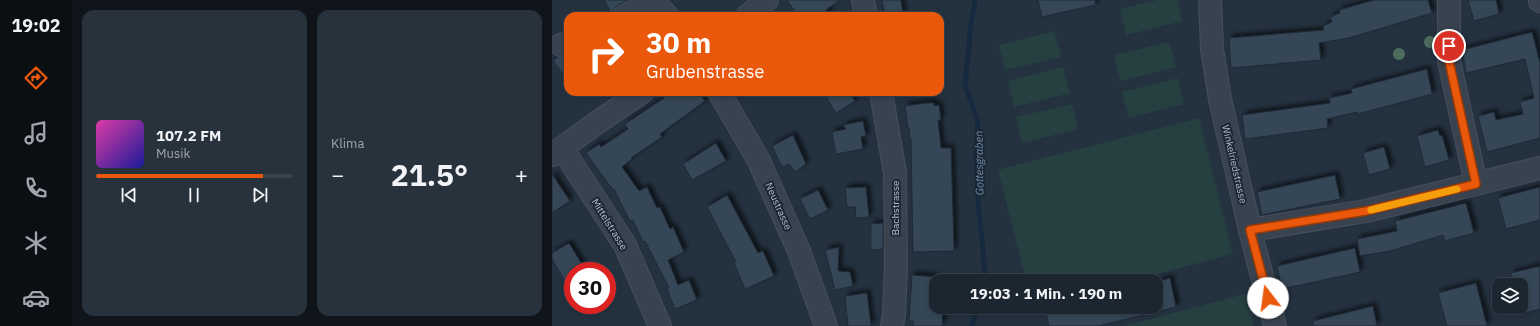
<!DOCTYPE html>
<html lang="de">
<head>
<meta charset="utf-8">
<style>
	body { margin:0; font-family:"IBM Plex Sans",sans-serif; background:#28323c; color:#f1f3f6; height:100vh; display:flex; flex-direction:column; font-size:15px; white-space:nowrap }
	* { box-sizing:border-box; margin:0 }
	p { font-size:13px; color:#a0a5ab }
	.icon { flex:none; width:22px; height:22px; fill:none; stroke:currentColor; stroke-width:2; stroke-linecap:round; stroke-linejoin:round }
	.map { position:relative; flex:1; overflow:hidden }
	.details { display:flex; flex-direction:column; gap:10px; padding:10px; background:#0f151a; width:480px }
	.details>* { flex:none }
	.guide { position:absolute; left:12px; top:12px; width:380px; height:84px; border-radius:12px; box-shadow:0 2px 6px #0003,0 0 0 1px #39434c; background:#ea580c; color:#fff; overflow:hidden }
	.fabs { position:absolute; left:940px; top:278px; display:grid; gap:8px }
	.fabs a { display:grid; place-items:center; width:36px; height:36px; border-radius:8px; background:#1b2630; box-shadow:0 2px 6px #0003,0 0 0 1px #39434c; font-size:20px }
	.speed { position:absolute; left:12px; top:262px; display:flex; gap:8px; font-size:20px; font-weight:700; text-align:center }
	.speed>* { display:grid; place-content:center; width:52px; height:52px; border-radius:50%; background:#1b2630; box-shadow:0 2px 6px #0003,0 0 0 1px #39434c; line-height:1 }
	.speed .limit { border:6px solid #d22; background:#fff; color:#111 }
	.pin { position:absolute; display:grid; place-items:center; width:34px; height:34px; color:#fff; margin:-17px; border:2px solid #fff; border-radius:50%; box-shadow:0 1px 4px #0007 }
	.me { position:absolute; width:44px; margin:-22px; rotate:345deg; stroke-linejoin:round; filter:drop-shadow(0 0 3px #0008) }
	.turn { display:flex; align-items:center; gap:14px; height:84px; padding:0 16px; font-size:18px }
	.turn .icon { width:52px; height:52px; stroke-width:2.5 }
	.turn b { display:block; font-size:28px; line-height:34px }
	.big { font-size:30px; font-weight:800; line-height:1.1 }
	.details .card { flex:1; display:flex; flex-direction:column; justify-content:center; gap:6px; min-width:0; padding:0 14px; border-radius:12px; background:#28323c }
	.song { display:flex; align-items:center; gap:12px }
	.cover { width:48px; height:48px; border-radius:6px; background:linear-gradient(135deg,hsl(320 70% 55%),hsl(240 70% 35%)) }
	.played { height:4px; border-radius:2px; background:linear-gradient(90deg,#ea580c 85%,#39434c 85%) }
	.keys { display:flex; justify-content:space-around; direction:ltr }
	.heat { display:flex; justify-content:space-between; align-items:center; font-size:22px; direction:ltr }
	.details .tiles { flex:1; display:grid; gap:10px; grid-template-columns:repeat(2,1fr) }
	.trip { position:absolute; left:377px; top:274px; width:234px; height:40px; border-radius:12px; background:#1b2630; box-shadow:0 2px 6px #0003,0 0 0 1px #39434c; font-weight:800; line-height:40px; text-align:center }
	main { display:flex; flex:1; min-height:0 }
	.tab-bar { display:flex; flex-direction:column; width:72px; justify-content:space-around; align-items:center; background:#0b0f13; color:#a0a5ab }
	.tab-bar .icon { width:28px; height:28px }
	.tab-bar .current { color:#ea580c }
	.tab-bar b { font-size:18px; color:#f1f3f6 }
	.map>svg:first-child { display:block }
	.garden { fill:#263f41 }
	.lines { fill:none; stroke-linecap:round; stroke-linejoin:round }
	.stream { stroke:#17293e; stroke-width:5 }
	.building { fill:#364656; stroke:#1f2a37; filter:url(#shadow) }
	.minor-casing { stroke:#454f5c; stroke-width:24 }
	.minor { stroke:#394350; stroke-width:22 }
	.tree { fill:#4c6c5d }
	.route-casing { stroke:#983908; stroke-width:10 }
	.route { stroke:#ea580c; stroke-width:7 }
	.slow { stroke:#f59e0b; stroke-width:7 }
	.labels { text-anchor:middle; stroke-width:4; stroke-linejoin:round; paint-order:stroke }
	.street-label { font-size:10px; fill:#b5beca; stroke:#1d2835 }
	.water-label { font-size:11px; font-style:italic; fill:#6e8baa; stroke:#1d2835 }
</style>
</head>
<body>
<main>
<nav class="tab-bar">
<b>19:02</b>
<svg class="icon current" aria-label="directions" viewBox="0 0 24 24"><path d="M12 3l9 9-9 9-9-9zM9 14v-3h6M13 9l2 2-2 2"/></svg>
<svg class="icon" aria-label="music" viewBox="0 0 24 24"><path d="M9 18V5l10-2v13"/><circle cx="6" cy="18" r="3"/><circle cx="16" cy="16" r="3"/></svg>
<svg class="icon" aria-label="phone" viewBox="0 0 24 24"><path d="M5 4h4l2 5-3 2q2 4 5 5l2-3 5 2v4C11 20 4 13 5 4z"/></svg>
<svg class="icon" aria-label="climate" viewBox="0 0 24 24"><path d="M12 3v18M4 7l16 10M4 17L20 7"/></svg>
<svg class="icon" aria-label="car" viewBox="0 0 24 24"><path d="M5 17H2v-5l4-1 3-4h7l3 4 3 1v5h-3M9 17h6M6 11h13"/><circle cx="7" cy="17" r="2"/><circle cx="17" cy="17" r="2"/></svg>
</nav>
<section class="details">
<div class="tiles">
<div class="card">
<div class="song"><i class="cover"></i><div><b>107.2 FM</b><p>Musik</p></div></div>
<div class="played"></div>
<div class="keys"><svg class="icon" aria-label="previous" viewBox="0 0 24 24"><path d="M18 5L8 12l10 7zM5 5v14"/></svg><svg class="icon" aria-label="pause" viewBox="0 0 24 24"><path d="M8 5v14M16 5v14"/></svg><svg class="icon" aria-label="next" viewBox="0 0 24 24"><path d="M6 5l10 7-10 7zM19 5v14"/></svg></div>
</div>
<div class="card"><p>Klima</p>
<div class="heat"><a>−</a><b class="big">21.5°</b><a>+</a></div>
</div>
</div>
</section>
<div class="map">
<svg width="988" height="326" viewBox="0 0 988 326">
	<defs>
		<filter id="shadow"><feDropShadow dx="3.5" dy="-3.5" stdDeviation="2" flood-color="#0009"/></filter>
	</defs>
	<rect width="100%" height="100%" fill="#243240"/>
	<g class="garden">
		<polygon points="606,0 625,0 630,21 574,35 568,9"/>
		<polygon points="502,31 509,57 453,70 447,45"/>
		<polygon points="617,42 624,67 568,81 562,55"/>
		<polygon points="511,67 518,93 462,107 456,81"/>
		<polygon points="626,78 632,104 577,118 570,92"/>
		<polygon points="520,104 526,129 470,143 464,117"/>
		<polygon points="647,118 681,254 578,281 474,281 446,170"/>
		<polygon points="694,294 702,326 572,326 693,294"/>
	</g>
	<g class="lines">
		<g class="stream">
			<polyline points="423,0 419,24 413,85 426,122 424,153 427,212 434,281"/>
			<polyline points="420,326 425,307"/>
		</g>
	</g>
	<g class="building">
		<polygon points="52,0 77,0 66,5 62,9 60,14"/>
		<polygon points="235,0 288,0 274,10 278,16 246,16"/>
		<polygon points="330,0 349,0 351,14 333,16"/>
		<polygon points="486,0 543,0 543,5 490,17"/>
		<polygon points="822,0 876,0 880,13 797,38 767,43 769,60 679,68 677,38 772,30 771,26 780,22 778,17 788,13 787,10"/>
		<polygon points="916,0 944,0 947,14 922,21"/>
		<polygon points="980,32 988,63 988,138 935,152 926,116 942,112 944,120 971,114 968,102 982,98 973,59 914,73 910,50"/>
		<polygon points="16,56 16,82 1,60 6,57"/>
		<polygon points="875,69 880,94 806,114 805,112 775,119 776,128 693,139 690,115 778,103 777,98 800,93 799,89"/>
		<polygon points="107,92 146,92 153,101 108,134 110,137 79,158 80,159 70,167 87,191 95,187 105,208 108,207 118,229 121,227 132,252 116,260 126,285 137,280 145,300 123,309 115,289 117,288 93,241 91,242 81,220 78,221 62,189 61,190 34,153 47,144 49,147 76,129 73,124 112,98"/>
		<polygon points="271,92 297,92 303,101 284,113"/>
		<polygon points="375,103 382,103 382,106 387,105 389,120 386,120 389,148 399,148 402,251 361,252 359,138 358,138 357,128 356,128 353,106"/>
		<polygon points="311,121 314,136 309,137 311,149 284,154 280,132 294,129 291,125"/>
		<polygon points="886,130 888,136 890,135 897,160 873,167 865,136"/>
		<polygon points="241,135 254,164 243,172 237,164 230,167 220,146"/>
		<polygon points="164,143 174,161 140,180 131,164"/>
		<polygon points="832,147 838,169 817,175 811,153"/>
		<polygon points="0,174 18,201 0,213"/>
		<polygon points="783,175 788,199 710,215 705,192"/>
		<polygon points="314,187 317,217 304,218 303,207 295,207 293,188"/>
		<polygon points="988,187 988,220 954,229 946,198"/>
		<polygon points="266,190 276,210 258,219 248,199"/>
		<polygon points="175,195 206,253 211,251 222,276 193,289 182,263 184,262 155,207"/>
		<polygon points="914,203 922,233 893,241 891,235 838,251 808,256 805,239 845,231 843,221"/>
		<polygon points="331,223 331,249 319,250 319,224"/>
		<polygon points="17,243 34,271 21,271 21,295 0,259 0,253"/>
		<polygon points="287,247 286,271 298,272 301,286 283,290 273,250"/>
		<polygon points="803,248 808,272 730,289 725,266"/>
		<polygon points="988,266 988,309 969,314 967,307 969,307 969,285 962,285 959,273"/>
		<polygon points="360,275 384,277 384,307 391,307 390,326 361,326 361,321 357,321"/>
		<polygon points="618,278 624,307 546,326 497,326 493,309 500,307 604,307 604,311 604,282"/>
		<polygon points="924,283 935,326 895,326 886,293"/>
		<polygon points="315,293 319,326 296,326 293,296"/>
		<polygon points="821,306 825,326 761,326 761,321"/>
	</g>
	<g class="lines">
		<g class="minor-casing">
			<g id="minor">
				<polyline points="101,0 115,16"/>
				<polyline points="311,0 314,16"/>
				<polyline points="658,0 660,49 668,99 698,230 723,326"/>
				<polyline points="897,0 897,61 924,184"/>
				<polyline points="988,0 988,1"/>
				<polyline points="72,16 91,7 100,0"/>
				<polyline points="195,16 215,0"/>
				<polyline points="9,45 16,42"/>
				<polyline points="167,92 206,159 247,251 274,326"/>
				<polyline points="329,92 343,173 344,265 342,314 340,326"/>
				<polyline points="10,148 73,245 108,326"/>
				<polyline points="0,155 46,122 90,92"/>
				<polyline points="698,230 814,211 988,168"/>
			</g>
		</g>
		<use href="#minor" class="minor"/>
	</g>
	<g class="tree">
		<circle cx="878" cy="42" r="6"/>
		<circle cx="847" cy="54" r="6"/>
	</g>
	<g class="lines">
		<g class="route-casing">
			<polyline id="route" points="716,298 698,230 814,211 924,184 897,61 897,46"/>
		</g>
		<use href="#route" class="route"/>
		<polyline class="slow" points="819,210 905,189"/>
	</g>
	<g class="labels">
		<g class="street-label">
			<text transform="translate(683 164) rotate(77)" y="4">Winkelriedstrasse</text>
			<text transform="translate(227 206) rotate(66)" y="4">Neustrasse</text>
			<text transform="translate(343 208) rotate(-90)" y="4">Bachstrasse</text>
			<text transform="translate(58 224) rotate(58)" y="4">Mittelstrasse</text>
		</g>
		<g class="water-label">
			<text transform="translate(427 163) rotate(-91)" y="4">Gottesgraben</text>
		</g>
	</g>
</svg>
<div class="fabs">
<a><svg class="icon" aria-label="layers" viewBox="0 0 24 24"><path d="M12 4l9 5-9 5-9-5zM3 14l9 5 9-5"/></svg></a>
</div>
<div class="speed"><div class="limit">30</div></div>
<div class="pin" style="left:897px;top:46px;background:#d93025"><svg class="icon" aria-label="arrive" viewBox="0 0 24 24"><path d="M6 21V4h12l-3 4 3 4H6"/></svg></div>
<svg class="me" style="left:716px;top:298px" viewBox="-20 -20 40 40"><circle r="19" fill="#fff"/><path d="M0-13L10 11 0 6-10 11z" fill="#ea580c"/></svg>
<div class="trip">19:03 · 1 Min. · 190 m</div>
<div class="guide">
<div class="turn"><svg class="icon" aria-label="right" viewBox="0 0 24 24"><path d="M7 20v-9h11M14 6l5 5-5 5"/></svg><div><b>30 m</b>Grubenstrasse</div></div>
</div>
</div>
</main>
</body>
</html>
